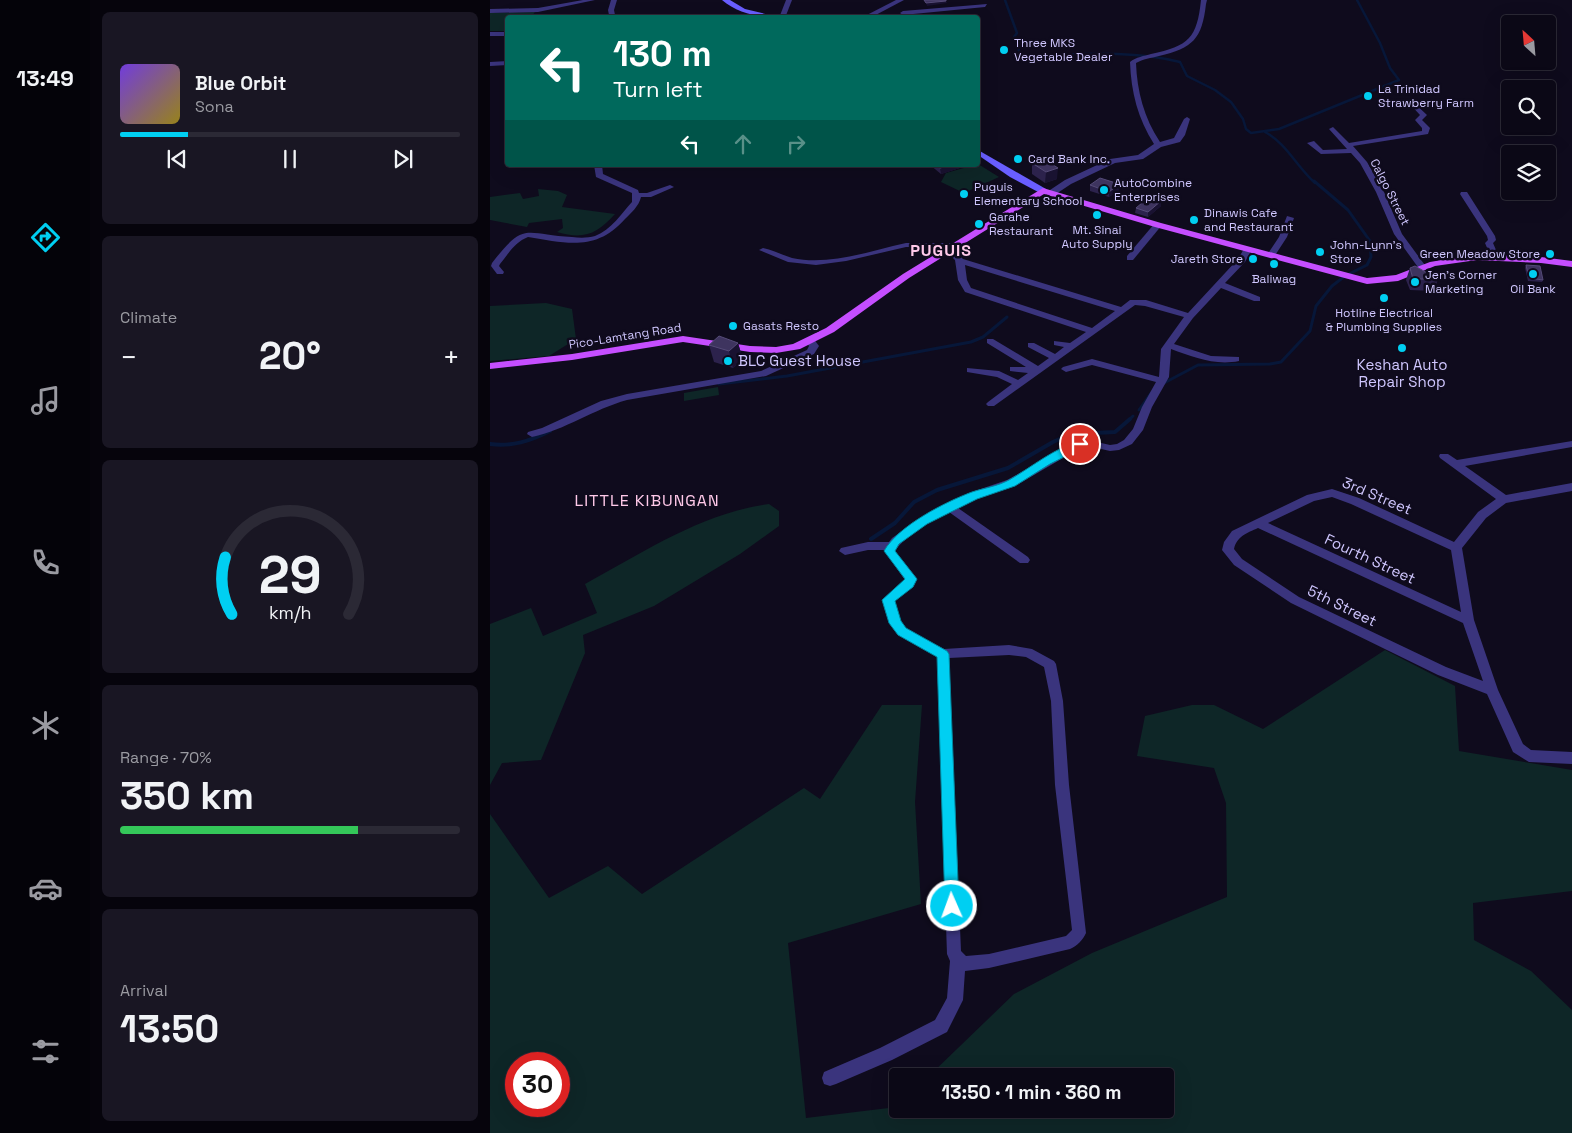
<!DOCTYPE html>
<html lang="en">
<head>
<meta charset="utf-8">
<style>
	body { margin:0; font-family:"Space Grotesk",sans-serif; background:#191623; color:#f1f3f6; height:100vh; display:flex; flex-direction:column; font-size:19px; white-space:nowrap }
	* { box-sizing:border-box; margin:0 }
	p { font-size:16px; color:#9a9aa1 }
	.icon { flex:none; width:28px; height:28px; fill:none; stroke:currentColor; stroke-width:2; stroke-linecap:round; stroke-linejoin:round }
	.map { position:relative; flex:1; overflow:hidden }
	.panel { display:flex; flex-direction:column; gap:12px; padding:12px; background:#06040c; width:400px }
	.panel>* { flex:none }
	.guide { position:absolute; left:15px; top:15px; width:475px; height:152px; border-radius:5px; box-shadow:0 5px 20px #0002,0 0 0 1px #2b2935; background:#00695c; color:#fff; overflow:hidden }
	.needle { width:32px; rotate:334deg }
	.tools { position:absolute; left:1011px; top:15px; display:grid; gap:10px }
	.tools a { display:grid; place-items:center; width:55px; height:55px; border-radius:5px; background:#0b0816; box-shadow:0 5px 20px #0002,0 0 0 1px #2b2935; font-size:25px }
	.speed { position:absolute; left:15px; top:1052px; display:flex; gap:10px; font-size:25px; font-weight:700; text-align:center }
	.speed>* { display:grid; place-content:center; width:65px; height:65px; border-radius:50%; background:#0b0816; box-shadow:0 5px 20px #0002,0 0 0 1px #2b2935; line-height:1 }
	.speed .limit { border:8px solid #d22; background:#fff; color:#111 }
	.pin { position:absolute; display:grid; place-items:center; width:42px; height:42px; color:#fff; margin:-21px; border:2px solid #fff; border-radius:50%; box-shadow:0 1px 5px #0007 }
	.me { position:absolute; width:55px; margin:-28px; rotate:358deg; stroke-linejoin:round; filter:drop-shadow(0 0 4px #0008) }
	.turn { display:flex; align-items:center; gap:18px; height:105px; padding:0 25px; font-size:22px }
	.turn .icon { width:65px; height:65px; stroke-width:2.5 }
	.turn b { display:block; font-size:35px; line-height:42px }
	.lanes { display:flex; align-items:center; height:48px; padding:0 25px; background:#0003; justify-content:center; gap:25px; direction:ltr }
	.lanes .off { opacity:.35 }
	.big { font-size:38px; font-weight:700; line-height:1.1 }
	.panel .tile { flex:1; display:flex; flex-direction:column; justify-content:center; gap:8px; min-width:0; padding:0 18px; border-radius:8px; background:#191623 }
	.panel .dial { align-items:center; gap:0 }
	.dial svg { height:130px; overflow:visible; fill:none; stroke:#2b2935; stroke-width:7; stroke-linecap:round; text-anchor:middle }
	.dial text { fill:#f1f3f6; stroke:none }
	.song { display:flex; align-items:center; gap:15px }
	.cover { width:60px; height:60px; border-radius:8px; background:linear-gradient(135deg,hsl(260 70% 55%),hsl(50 70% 35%)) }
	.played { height:5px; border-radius:2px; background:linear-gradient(90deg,#00cff2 20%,#2b2935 20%) }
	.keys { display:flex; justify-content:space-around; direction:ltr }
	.heat { display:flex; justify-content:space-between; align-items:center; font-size:28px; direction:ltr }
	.charge { height:8px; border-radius:4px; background:linear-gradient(90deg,#34c759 70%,#2b2935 0) }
	.trip { position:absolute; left:399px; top:1068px; width:285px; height:50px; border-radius:5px; background:#0b0816; box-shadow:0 5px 20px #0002,0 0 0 1px #2b2935; font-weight:700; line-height:50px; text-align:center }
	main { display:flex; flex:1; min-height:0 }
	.tabs { display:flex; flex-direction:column; width:90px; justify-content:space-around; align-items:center; background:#040309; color:#9a9aa1 }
	.tabs .icon { width:35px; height:35px }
	.tabs .current { color:#00cff2 }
	.tabs b { font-size:22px; color:#f1f3f6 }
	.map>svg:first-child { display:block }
	.green { fill:#0e2627; fill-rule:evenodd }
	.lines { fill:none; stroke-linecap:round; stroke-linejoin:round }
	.stream-far2 { stroke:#071739; stroke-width:2.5 }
	.stream-far1 { stroke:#071739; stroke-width:3 }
	.stream { stroke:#071739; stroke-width:4 }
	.street { fill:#3a347d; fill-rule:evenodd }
	.secondary { fill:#695eff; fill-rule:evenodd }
	.primary { fill:#c54eff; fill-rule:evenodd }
	.wall { fill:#2c224c }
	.shaded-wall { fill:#191231 }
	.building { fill:#3e345f; stroke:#554b78 }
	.route { fill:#00cff2; stroke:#00879d }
	.poi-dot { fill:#00cff2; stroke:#0f0b1d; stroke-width:2 }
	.labels { text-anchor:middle; stroke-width:5; stroke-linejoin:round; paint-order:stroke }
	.far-poi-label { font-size:12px; fill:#d0c7ff; stroke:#0f0b1d; text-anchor:start }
	.far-street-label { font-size:12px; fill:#d0c7ff; stroke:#0f0b1d }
	.poi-label { font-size:15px; fill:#d0c7ff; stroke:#0f0b1d; text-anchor:start }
	.street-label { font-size:15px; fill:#d0c7ff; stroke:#0f0b1d }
	.far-district-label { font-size:16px; font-weight:bold; letter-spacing:1px; fill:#ffc9e9; stroke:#0f0b1d }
	.neighbourhood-label { font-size:16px; letter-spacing:1px; fill:#ffc9e9; stroke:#0f0b1d }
</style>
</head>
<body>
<main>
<nav class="tabs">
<b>13:49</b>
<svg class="icon current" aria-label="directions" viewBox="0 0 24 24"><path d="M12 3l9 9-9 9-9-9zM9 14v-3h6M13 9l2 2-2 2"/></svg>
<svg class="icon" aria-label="music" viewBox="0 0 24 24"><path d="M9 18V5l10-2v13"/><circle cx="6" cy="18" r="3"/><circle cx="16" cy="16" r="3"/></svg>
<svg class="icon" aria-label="phone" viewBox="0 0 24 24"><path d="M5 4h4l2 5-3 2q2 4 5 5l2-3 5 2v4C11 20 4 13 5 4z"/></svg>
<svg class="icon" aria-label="climate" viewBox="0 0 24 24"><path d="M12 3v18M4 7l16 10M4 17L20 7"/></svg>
<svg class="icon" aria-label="car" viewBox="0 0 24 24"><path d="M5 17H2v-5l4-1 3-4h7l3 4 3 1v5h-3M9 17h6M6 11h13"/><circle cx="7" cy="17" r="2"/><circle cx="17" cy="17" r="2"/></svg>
<svg class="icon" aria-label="filters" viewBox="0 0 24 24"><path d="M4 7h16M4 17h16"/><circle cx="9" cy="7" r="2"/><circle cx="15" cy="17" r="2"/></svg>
</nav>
<section class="panel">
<div class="tile">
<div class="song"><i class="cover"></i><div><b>Blue Orbit</b><p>Sona</p></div></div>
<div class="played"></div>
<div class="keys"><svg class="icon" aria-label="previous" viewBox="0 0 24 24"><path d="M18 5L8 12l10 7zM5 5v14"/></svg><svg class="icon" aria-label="pause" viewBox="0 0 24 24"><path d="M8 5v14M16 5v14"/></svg><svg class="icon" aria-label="next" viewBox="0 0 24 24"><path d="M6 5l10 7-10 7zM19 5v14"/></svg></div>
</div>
<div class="tile"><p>Climate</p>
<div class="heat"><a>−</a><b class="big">20°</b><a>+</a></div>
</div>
<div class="tile dial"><svg viewBox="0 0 100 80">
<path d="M14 69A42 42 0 1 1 86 69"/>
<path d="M14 69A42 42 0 0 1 10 34" stroke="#00cff2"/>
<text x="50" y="56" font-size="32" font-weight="700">29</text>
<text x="50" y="72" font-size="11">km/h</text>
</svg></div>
<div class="tile"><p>Range · 70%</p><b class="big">350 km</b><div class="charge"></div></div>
<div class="tile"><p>Arrival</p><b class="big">13:50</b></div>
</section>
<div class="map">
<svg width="1082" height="1133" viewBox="0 0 1082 1133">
	<rect width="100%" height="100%" fill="#0f0b1d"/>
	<g class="green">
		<polygon points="45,12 41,17 18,18 17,31 0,31 0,13"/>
		<polygon points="488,164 509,177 474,193 451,182 456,173"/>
		<path d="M48 189 68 191 77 195 72 207 125 214C107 234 94 240 67 232L73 228 72 219 39 223 37 227 0 220V197L30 193 33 199 49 196Z"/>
		<polygon points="56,303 82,309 86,339 59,356 0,361 0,306"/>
		<polygon points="228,387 229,395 194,401 194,393"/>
		<path d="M279 504 289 511V526L250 554 164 606 93 635 95 653 51 760 12 763 0 785V624L41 608 53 636 107 613 95 584C154 552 212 513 279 504Z"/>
		<path d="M895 650 965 686 969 751 1082 770V891L983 903 984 940 1041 971 1082 1010V1133H0V814L59 898 118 866 152 894 314 788 330 799 392 705H432L425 802 431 904 298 943 316 1118 407 1107 408 1109H675V1076H439L524 994 602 953 737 897 736 803 724 768 647 756 655 716 702 705H724L773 729ZM26 1064H69V1106H26Z"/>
	</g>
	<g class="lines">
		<g class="stream-far2">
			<path d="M515 0 527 33 524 37 531 56C584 55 638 49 690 62L697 76 725 90 741 102 753 119 756 129 761 133 789 129 909 80 900 68 890 43 867 0"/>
			<path d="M775 132C796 143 807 167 825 183"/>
		</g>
		<g class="stream-far1">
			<polyline points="674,383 708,365 780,364 791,362 820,331 826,306 842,286 855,276 877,265 881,257 880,241 858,210 824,181"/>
			<polyline points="229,384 297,376 481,342 493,337 517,317"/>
			<polyline points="649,410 661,393"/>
			<polyline points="639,420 643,416"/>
		</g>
		<g class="stream">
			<path d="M0 444C22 447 40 441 60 431"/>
			<polyline points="381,539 405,523 424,502 447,490 518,468 563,442 583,433 597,431 605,433 625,432 640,419"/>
		</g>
		<g class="street">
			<polygon points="93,0 105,0 48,12 0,13 0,9 48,8"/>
			<polygon points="121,0 127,0 124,10 125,15 122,17 119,15 118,10"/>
			<polygon points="296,0 302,0 295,18 289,18"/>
			<polygon points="406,0 414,0 380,18 371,18"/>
			<path d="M711 0H717L716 4C712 39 703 48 669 56 661 58 653 59 646 63 647 91 654 118 670 142L684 138 694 119 697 117 700 119 695 135 690 142 671 147 653 159 625 163 581 184 563 196H557V192L575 180 620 159 648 155 664 144C648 119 641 92 640 62 646 57 654 56 661 54 699 46 707 38 711 0Z"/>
			<polygon points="497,4 495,7 413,15 410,13 413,11"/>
			<polygon points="464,14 467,16 466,17 453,18"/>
			<polygon points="177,15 183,18 174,18"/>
			<rect x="0" y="32" width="18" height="4"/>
			<polygon points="18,61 18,65 0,66 0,62"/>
			<polygon points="921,100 937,115 932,120 940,128 938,134 863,146 877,162 894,192 912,234 937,268 933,271 930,270 904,234 886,192 870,163 861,153 831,154 817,143 824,141 833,150 857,149 839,129 843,127 859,143 932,131 932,128 925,120 930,115 918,102"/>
			<path d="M104 165H112L113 174 148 190 149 193H157L180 185 184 187 161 197H151C149 206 141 213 135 219 106 252 76 243 38 237 25 242 19 253 10 264L9 266 14 272 13 274H7L1 266 2 263C35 220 35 235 82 237 90 238 98 238 105 236 121 230 132 213 142 202V193L106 177Z"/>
			<polygon points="971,192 977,192 1005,236 1006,240 1003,243 1009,257 1008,259 1005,259 1001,257 995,243 998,240 997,236 970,194"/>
			<polygon points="797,216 804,218 797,237 784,257 778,257 777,255 789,237"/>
			<polygon points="665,223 672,225 643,260 637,260 637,256"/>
			<path d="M416 243H469L473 245 469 247H416L356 261 326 265 298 262 269 250 273 248C283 250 292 255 302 258 339 266 380 251 416 243Z"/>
			<path d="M755 247 762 249 755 262 735 283 770 297V301H764L731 288 703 318 684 344 721 356 749 357V361C725 366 703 357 681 349L679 377 662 407 653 430 642 444 629 450 620 451 598 446 585 451 525 486 487 499 468 508 538 557 540 560 538 563H530L459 512C442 520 415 536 405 551L427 579 423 587 404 601 410 621 416 629 454 649 519 645 542 649 564 661 566 664 573 701 579 785 596 933C593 940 587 946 580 949L499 968 475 971 473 1000 457 1032 402 1060 346 1084 340 1086 334 1084 332 1078 334 1072 390 1048 445 1020 457 998 460 961 457 954 447 657 408 635 399 623 392 600 415 580 394 550H378L355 555 349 551 351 548 378 542H399L402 538 441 511 479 493 517 480 577 447 598 440 620 445 627 444 634 440 643 429 652 407 666 382 602 365 576 372 571 369 573 367 602 359 669 377 671 349 694 317 655 306 645 305 504 406H498L496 404 498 402 522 384 507 377 477 372V368L509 371 528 380 538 373 520 371V367H536L497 343V339H503L548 366 559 358 538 347V343H544L565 354 574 347 564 345V341L580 343 596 332 475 292 468 280 465 260 455 250 462 248 473 259 631 307 640 300H656L698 313 748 259ZM475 265 625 311 602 328 481 288 477 280ZM519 655 536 657 554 667 561 701 565 785 582 930 576 936 499 954 476 956 471 951 459 658Z"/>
			<path d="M320 337 323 338 329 346 324 354 276 376 137 400C104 409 75 430 42 437L37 434 38 432 52 428 111 401 137 394 271 371 317 350 319 346 315 340Z"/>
			<path d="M1082 441V447L975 466 1016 495 1082 483V491L1016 503 996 518 972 548 984 620 1008 690 1033 744 1041 750 1082 752V764L1039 762 1023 752 997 694 948 675 801 603 744 565 732 550 734 542 742 531 817 495 842 489 869 498 964 542 988 512 1006 499 950 458 949 456 950 454H958L967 460ZM842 497 861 504 961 550 971 612 778 523 824 501ZM768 528 973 623 993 681 956 667 809 597 752 559 744 549C747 536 757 533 768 528Z"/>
		</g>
		<g class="secondary">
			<path d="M232 0H240L255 9 292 18C271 18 248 14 232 0Z"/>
			<polygon points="488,150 556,189 557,191 550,193 520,177 488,155"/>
		</g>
		<polygon class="primary" points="553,188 671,223 877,278 906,275 940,262 987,254 1051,257 1082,261 1082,267 1051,263 987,260 945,266 908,281 877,284 665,227 554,194 419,278 344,332 310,349 286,353 260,352 193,342 82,360 0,369 0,363 82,354 193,336 260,346 286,347 303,344 336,328 413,274"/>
	</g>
	<g class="wall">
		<polygon points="542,163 567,179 555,183 542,174"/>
		<polygon points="404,165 418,165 416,168 405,167"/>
		<polygon points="440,165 479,165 451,174"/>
		<polygon points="600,185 629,190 619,197 600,191"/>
		<polygon points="671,201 671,206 658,217 645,213 646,208"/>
		<polygon points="1036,265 1053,280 1052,282 1038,281 1035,268"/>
		<polygon points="920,268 948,279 944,291 920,290 916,280"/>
		<polygon points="248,343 253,360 243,368 224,362 219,345"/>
	</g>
	<g class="shaded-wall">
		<polygon points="456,1 457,3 437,6 436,3"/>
		<polygon points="461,165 479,165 451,174 450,168"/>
		<polygon points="568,168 567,179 555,183 556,172"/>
		<polygon points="629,184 629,190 619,197 619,192"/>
		<polygon points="671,201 671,206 658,217 658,212"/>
		<polygon points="248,343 253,360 243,368 239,351"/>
	</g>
	<g class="building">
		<polygon points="434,0 456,0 456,1 436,3"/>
		<polygon points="554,159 568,168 556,172 542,163"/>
		<polygon points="446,165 461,165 450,168"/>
		<polygon points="610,178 629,184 619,192 600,185"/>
		<polygon points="659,197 671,201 658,212 646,208"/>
		<polygon points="1036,265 1050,266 1053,280 1039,278"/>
		<polygon points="925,266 948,279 923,279 920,268"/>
		<polygon points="229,336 248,343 239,351 219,345"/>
	</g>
	<path class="route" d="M590 441 594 442V447L560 464 525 486 487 499 437 524 409 544 405 551 427 579 423 587 405 601 411 621 416 628 457 651 459 654 469 906 467 911 462 913 457 911 455 906 447 657 408 635 399 623 392 600 415 579 394 551C408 526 455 502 482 492 494 488 508 486 519 480 542 467 564 448 590 441Z"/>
	<g class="poi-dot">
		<circle cx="514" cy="50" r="5"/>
		<circle cx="878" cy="96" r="5"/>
		<circle cx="528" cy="159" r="5"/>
		<circle cx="614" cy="190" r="5"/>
		<circle cx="474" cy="194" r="5"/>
		<circle cx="607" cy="215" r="5"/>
		<circle cx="704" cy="220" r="5"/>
		<circle cx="489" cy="224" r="5"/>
		<circle cx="830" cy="252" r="5"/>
		<circle cx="1060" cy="254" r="5"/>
		<circle cx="763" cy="259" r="5"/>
		<circle cx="784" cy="264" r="5"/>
		<circle cx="1043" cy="274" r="5"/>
		<circle cx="925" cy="282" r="5"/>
		<circle cx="894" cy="298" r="5"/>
		<circle cx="243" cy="326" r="5"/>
		<circle cx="912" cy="348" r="5"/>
		<circle cx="238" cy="361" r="5"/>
	</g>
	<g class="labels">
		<g class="far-poi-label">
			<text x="524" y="47">Three MKS<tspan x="524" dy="14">Vegetable Dealer</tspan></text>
			<text x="888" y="93">La Trinidad<tspan x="888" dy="14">Strawberry Farm</tspan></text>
			<text x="538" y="163">Card Bank Inc.</text>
			<text x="624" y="187">AutoCombine<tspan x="624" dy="14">Enterprises</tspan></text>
			<text x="484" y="191">Puguis<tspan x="484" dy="14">Elementary School</tspan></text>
			<text x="714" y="217">Dinawis Cafe<tspan x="714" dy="14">and Restaurant</tspan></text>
			<text x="499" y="221">Garahe<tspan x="499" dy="14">Restaurant</tspan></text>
			<text x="607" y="234" text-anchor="middle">Mt. Sinai<tspan x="607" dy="14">Auto Supply</tspan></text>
			<text x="840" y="249">John-Lynn's<tspan x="840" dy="14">Store</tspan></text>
			<text x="1050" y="258" text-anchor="end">Green Meadow Store</text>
			<text x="753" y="263" text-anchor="end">Jareth Store</text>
			<text x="935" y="279">Jen's Corner<tspan x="935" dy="14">Marketing</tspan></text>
			<text x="784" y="283" text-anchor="middle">Baliwag</text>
			<text x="1043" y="293" text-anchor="middle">Oil Bank</text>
			<text x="894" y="317" text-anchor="middle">Hotline Electrical<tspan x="894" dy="14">&amp; Plumbing Supplies</tspan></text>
			<text x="253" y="330">Gasats Resto</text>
		</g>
		<g class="far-street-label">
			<text transform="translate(900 192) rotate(63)" y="4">Calgo Street</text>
			<text transform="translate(135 336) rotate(-9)" y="4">Pico-Lamtang Road</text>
		</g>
		<g class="poi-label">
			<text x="248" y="366">BLC Guest House</text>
			<text x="912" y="370" text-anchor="middle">Keshan Auto<tspan x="912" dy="17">Repair Shop</tspan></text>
		</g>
		<g class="street-label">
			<text transform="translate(887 496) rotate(23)" y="5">3rd Street</text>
			<text transform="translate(880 559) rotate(25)" y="5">Fourth Street</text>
			<text transform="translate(852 606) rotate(26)" y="5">5th Street</text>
		</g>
		<g class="far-district-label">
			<text x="451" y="256">PUGUIS</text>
		</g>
		<g class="neighbourhood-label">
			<text x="157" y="506">LITTLE KIBUNGAN</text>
		</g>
	</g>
</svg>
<div class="tools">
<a><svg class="needle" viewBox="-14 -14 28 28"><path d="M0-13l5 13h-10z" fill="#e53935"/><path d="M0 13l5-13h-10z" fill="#9a9aa1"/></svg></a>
<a><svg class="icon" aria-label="search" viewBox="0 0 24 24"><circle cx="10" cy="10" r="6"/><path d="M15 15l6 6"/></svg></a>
<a><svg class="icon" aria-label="layers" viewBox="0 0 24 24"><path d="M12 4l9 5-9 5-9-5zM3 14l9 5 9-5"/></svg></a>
</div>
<div class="speed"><div class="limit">30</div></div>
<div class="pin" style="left:590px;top:444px;background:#d93025"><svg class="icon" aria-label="arrive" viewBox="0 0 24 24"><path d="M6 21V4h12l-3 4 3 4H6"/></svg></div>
<svg class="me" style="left:462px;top:906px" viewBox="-20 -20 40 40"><circle r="17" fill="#00cff2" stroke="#fff" stroke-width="3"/><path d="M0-11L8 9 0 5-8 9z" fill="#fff"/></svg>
<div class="trip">13:50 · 1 min · 360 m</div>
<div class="guide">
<div class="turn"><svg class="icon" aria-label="left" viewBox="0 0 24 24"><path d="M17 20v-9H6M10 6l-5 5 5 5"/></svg><div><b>130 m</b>Turn left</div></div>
<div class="lanes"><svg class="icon" aria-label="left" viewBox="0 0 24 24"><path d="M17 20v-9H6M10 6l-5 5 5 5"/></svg><svg class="icon off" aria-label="ahead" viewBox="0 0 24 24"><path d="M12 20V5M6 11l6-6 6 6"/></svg><svg class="icon off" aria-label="right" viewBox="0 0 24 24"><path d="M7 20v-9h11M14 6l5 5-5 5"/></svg></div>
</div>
</div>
</main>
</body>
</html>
